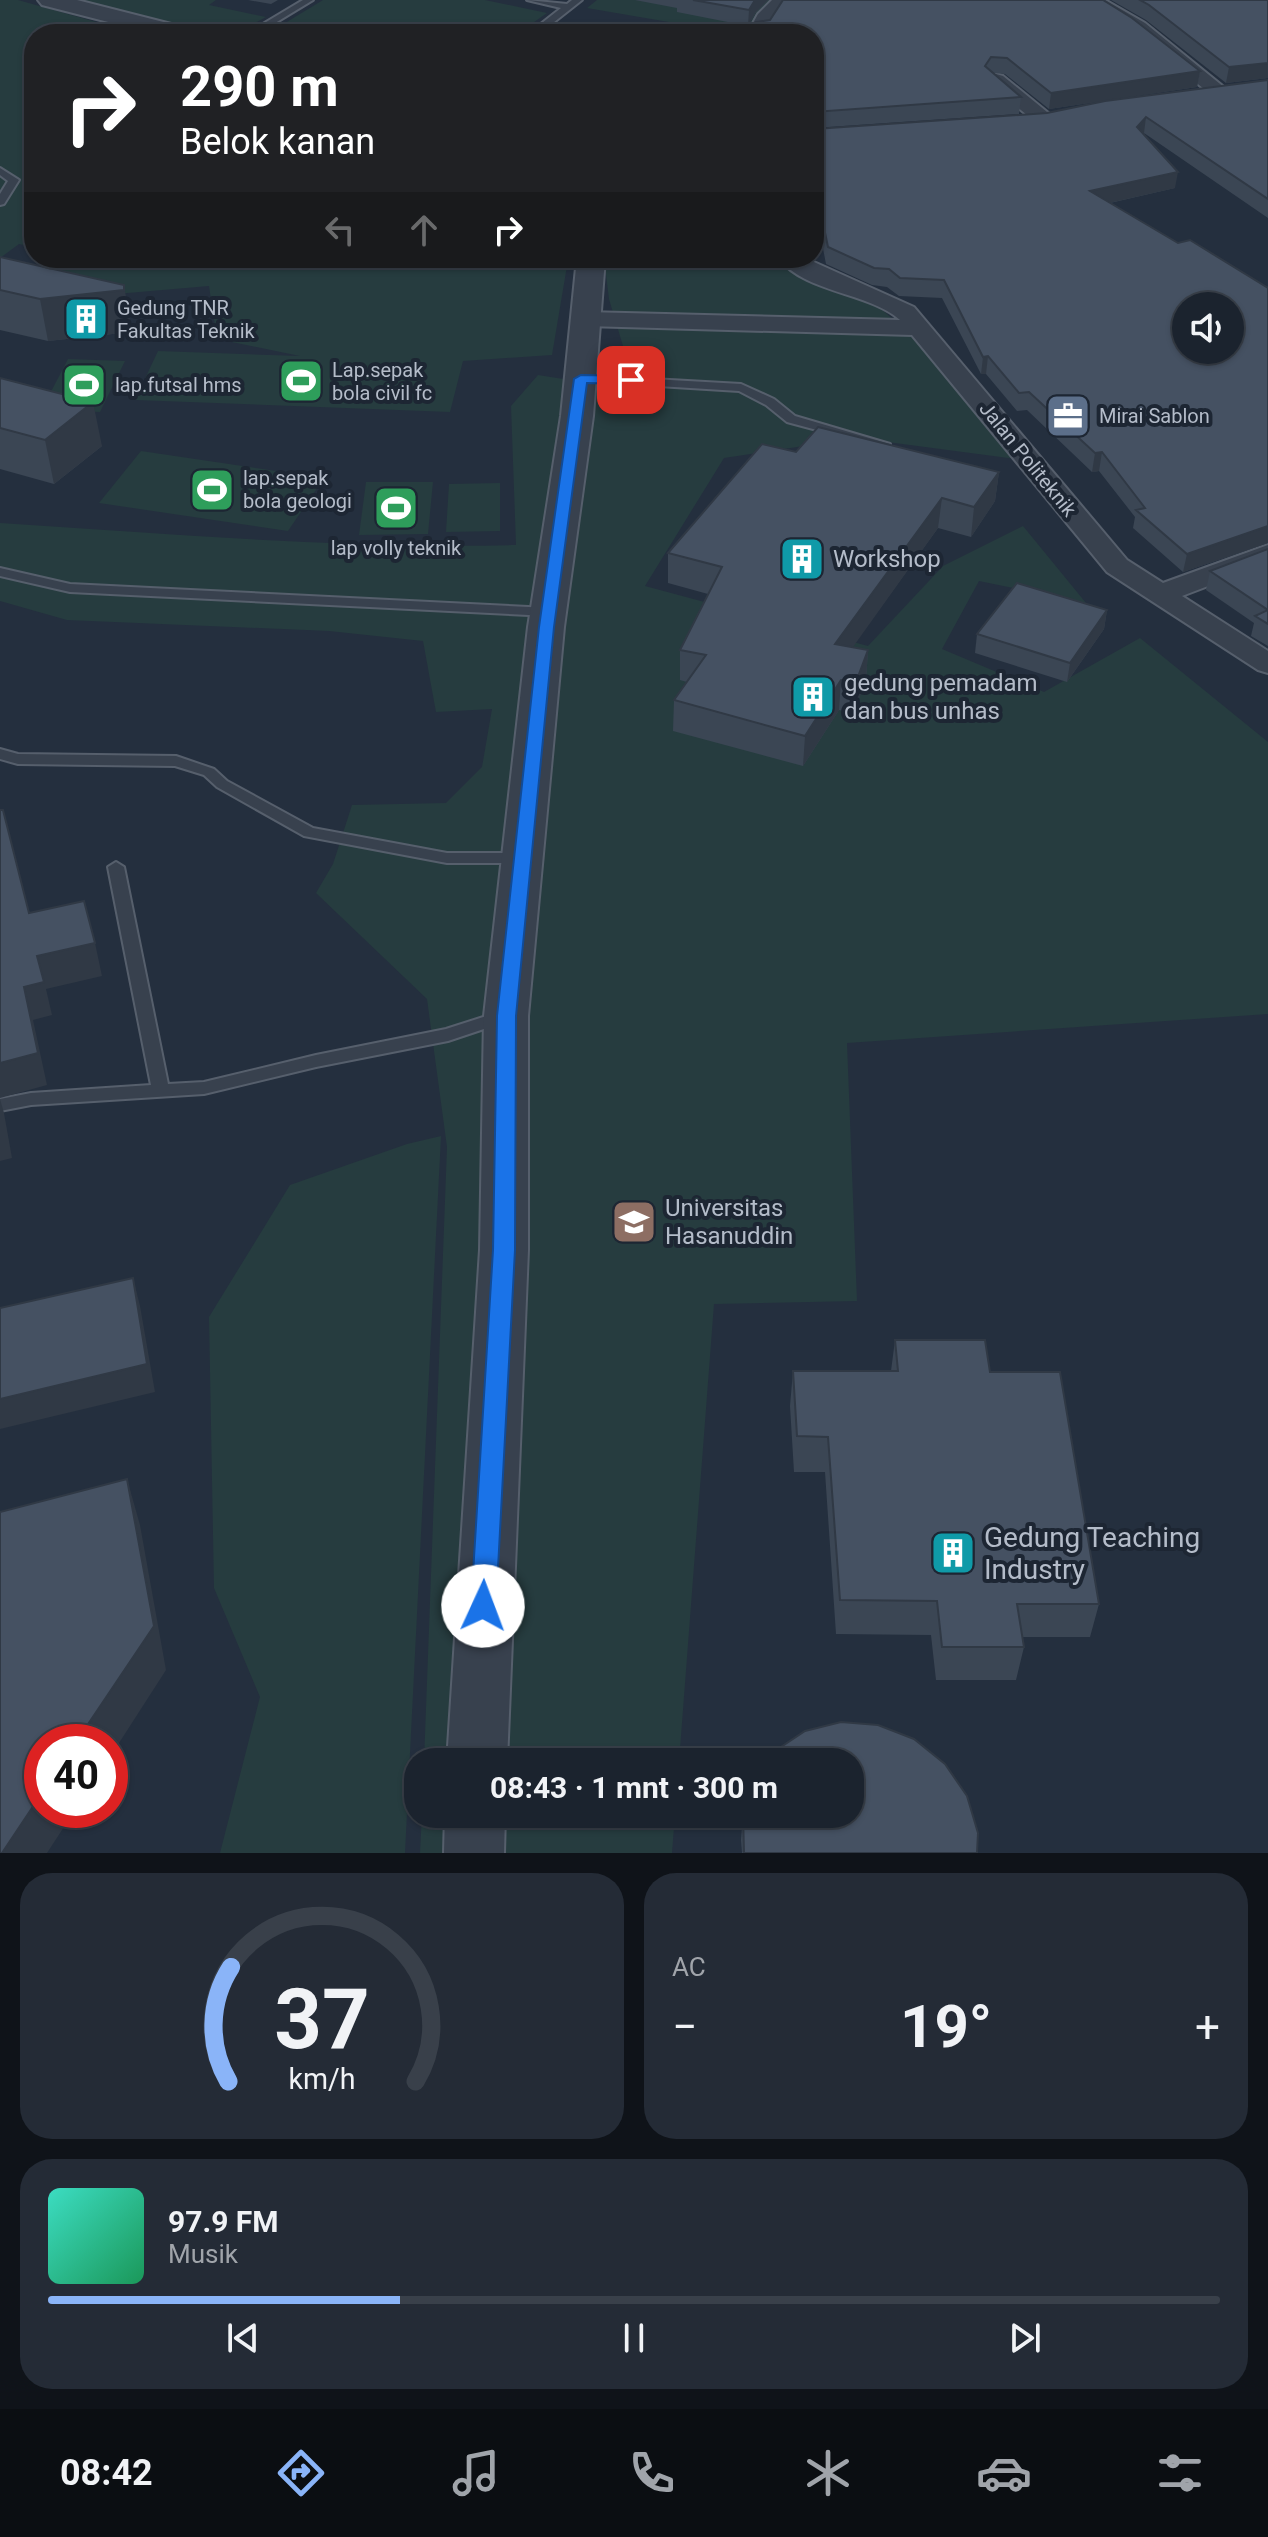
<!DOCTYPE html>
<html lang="id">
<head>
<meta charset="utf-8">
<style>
	body { margin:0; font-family:Roboto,sans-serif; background:#242b36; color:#f1f3f6; height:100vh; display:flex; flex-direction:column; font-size:30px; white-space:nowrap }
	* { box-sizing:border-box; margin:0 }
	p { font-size:26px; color:#a0a4aa }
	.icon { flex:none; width:44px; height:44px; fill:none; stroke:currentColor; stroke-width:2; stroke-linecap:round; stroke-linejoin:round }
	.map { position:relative; height:1853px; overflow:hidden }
	.drawer { display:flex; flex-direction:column; gap:20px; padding:20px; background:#0f1319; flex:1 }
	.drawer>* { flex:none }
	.banner { position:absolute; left:24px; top:24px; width:800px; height:244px; border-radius:32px; box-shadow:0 2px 6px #0004,0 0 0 2px #39404a; background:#202124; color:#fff; overflow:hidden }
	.controls { position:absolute; left:1172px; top:292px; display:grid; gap:16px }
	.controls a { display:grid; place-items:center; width:72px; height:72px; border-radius:50%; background:#1b232e; box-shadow:0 2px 6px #0004,0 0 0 2px #39404a; font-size:40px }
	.speed { position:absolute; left:24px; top:1724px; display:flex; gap:16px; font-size:40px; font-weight:700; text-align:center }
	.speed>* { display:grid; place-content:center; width:104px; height:104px; border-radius:50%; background:#1b232e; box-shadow:0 2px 6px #0004,0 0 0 2px #39404a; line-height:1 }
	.speed .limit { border:12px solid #d22; background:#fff; color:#111 }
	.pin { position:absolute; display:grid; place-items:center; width:68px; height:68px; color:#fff; margin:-34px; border-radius:16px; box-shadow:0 4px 12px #0006 }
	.me { position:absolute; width:88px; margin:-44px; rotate:2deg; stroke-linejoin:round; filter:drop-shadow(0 0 6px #0008) }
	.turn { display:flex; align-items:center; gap:28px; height:168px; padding:0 24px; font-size:36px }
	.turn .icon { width:104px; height:104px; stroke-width:2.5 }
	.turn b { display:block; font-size:56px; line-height:68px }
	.lanes { display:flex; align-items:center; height:76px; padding:0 24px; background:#0003; justify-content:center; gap:40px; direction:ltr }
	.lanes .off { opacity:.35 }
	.big { font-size:60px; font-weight:700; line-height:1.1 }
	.drawer .tile { flex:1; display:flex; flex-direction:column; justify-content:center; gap:12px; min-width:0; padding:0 28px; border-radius:32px; background:#242b36 }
	.drawer .dial { align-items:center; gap:0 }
	.dial svg { height:208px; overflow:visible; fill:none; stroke:#39404a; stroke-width:7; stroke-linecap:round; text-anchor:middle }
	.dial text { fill:#f1f3f6; stroke:none }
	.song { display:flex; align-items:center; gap:24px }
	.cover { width:96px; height:96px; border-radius:12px; background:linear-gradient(135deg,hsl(170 70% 55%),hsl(150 70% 35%)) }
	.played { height:8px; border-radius:4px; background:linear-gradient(90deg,#8ab4f8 30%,#39404a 30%) }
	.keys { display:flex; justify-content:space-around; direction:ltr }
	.heat { display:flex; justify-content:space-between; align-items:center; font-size:44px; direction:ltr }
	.drawer .tiles { flex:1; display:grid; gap:20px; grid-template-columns:1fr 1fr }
	.tile:last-child { grid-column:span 2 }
	.trip { position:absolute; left:404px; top:1748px; width:460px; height:80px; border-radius:32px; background:#1b232e; box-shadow:0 2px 6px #0004,0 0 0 2px #39404a; font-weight:700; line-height:80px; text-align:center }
	.dock { display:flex; height:128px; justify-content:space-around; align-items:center; background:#0b0e12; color:#a0a4aa }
	.dock .icon { width:56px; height:56px }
	.dock .on { color:#8ab4f8 }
	.dock b { font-size:36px; color:#f1f3f6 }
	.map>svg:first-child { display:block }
	.green { fill:#263c3f }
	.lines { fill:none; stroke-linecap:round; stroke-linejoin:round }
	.service-casing { stroke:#565f6c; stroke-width:4 }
	.minor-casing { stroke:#565f6c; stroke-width:4 }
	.tertiary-casing { stroke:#565f6c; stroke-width:4 }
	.service { fill:#38414e; fill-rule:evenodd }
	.minor { fill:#38414e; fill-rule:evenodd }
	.tertiary { fill:#38414e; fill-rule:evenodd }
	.wall { fill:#3b4654 }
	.shaded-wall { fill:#303945 }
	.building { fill:#455162; stroke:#303945; stroke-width:2; fill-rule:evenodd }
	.route { fill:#1a73e8; stroke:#114b97; stroke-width:2 }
	.labels { text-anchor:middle; stroke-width:8; stroke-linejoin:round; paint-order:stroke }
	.far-poi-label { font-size:20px; fill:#b4bcc9; stroke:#1d2633; text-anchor:start }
	.far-street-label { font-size:20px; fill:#b4bcc9; stroke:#1d2633 }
	.poi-label { font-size:24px; fill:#b4bcc9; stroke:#1d2633; text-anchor:start }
	.near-poi-label { font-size:28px; fill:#b4bcc9; stroke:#1d2633; text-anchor:start }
</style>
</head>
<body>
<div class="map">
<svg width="1268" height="1853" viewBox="0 0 1268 1853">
	<rect width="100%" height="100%" fill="#242f3e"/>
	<g class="green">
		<polygon points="0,0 18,0 139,34 34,34 34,247 19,244 0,258"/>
		<polygon points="70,0 216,0 209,5 266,17 235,34 208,34"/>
		<polygon points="323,0 485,0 547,13 517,34 267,34"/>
		<polygon points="597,0 778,0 739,34 587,8"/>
		<polygon points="55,258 567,258 568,260 552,355 463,361 450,412 135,400 158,351 300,356 217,339 209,286 81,297 30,284"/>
		<path d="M604 258H773L879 307 933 355 1016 459 857 438 724 458 645 586 868 646 943 566 1023 526 1086 603 979 581 942 649 1044 692 1140 638 1268 742V1014L847 1043 857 1301 714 1304 679 1762H424L447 1147 427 999 316 893 333 864 352 805 446 803 482 767 492 709 436 712 423 641 329 631 67 620 0 601V523C171 534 345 549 516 545L511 406 538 375 621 388 623 346 609 299Z"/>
		<polygon points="68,359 125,361 100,412 42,409"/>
		<polygon points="141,451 324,478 288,531 99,503"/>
		<polygon points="366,482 433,482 428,534 359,535"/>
		<polygon points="500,483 500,531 446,532 449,484"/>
		<polygon points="441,1136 405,1853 220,1853 260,1697 214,1588 209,1317 290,1185 407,1144"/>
		<polygon points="422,1814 675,1814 672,1853 420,1853"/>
	</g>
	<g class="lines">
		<g class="service-casing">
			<g id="service">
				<polygon points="303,0 313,0 257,34 246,34"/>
				<polygon points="527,0 567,4 572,0 582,0 539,34 528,34 561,8"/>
				<polygon points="0,168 19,180 4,204 0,205 0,194 8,181 0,175"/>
				<polygon points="581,375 741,384 774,399 795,416 890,444 884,448 787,422 766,405 739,391 577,381 575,379"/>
				<polygon points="0,568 70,584 549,608 556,612 549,616 70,592 0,576"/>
				<polygon points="0,749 18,754 176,756 214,769 227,781 313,828 447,853 522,853 530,858 522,863 447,863 304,836 217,787 204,775 175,766 18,764 0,759"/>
				<polygon points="116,862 124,867 168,1084 204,1082 316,1055 446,1029 505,1010 511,1012 513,1016 511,1020 448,1041 316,1067 204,1094 31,1105 0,1111 0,1099 31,1093 151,1085 108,867"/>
			</g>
		</g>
		<g class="minor-casing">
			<g id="minor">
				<polygon points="772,0 791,0 773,20 767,34 747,34 758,14"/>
				<polygon points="1082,0 1105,0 1145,23 1230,92 1220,98 1213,96 1131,31"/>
				<polygon points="996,74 1003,76 1052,116 1055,120 1052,124 1038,124 989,84 986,80 989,76"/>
				<path d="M779 258H805L914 307 1127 560 1163 583 1268 545V563L1182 596 1268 651V673L1258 670 1107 572 912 335 586 326 578 324 574 319 578 314 586 312 900 320C869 292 804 293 779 258Z"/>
			</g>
		</g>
		<g class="tertiary-casing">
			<g id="tertiary">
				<polygon points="38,0 77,0 191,29 195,34 155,34 42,5"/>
				<polygon points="577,258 605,258 593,416 564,627 528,1016 528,1250 507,1762 447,1762 480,1250 484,1016 528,627 561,416"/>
				<polygon points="445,1814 505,1814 504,1853 444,1853"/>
			</g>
		</g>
		<use href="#service" class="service"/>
		<use href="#minor" class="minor"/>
		<use href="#tertiary" class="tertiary"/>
	</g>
	<g class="wall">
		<polygon points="248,0 278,0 271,4"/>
		<polygon points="635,0 768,0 756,12 748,26 677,12 677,8"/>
		<polygon points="1111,0 1268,0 1268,78 1226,83 1146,20"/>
		<polygon points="770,20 1200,71 1197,87 1049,109 1005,74 994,73 1021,97 1019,114 814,128 815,129 1047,113 1268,80 1268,218 1144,133 1175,188 1110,203 1178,243 1268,288 1268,543 1183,572 1133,528 1135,517 1099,471 1092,472 1027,410 1017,411 986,374 981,374 942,298 899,296 887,287 872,285 826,264 814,202 814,34"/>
		<polygon points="0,257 131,327 131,332 48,341 0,330"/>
		<polygon points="0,378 102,446 54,484 0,469"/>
		<polygon points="796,452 999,472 995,501 971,537 938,528 852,647 868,650 866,681 853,713 839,710 803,766 673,731 674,700 687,682 680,680 680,650 708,594 668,583 668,553"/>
		<polygon points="1268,549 1268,646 1251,636 1254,623 1206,590 1210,571"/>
		<polygon points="1107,610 1104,629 1067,682 975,653 977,634"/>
		<polygon points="895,1340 990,1372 1099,1604 1090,1637 1022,1637 1024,1647 1016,1680 936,1680 931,1635 836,1634 825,1472 794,1472 790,1406 793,1371 891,1371"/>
		<polygon points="743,1814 977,1853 742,1853 741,1840"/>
	</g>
	<g class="shaded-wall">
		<polygon points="755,0 768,0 756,12 748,26 749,10"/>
		<polygon points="1268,63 1268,78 1226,83 1229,67"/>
		<polygon points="1200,71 1197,87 1049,109 1051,93"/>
		<polygon points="1146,117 1144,133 1135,143 1137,127"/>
		<polygon points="1178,172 1175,188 1087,208 1090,191"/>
		<polygon points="124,285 131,327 131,332 48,341 40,299"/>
		<polygon points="988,356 986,374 981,374 983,357"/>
		<polygon points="93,402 102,446 54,484 45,440"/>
		<polygon points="1102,452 1099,471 1092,472 1095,453"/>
		<polygon points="999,472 995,501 971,537 974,507"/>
		<polygon points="942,498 938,528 833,675 835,644"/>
		<polygon points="1268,526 1268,543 1183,572 1187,554"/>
		<polygon points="1107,610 1104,629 1067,682 1070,663"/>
		<polygon points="868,650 866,681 853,713 856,682"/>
		<polygon points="841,680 839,710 803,766 805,736"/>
		<polygon points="95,943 102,976 46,989 52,1015 33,1020 47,1085 0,1098 0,1063 24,987 37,956"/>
		<polygon points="0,1099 4,1113 12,1158 0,1161"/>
		<polygon points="133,1278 140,1306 155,1392 0,1429 0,1399"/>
		<polygon points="127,1479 140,1525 166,1670 110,1757 110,1742 76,1742"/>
		<polygon points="42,1793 42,1810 75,1810 47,1853 2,1853"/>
	</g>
	<g class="building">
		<polygon points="693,0 755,0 749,10"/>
		<polygon points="783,0 1103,0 1132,18 1200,71 1051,93 1007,58 991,57 985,66 1021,97 814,112 814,34 756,34 756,22 770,20"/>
		<polygon points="1140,0 1268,0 1268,63 1229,67 1149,5"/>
		<path d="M1268 80V199L1146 117 1137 127 1178 172 1090 191 1178 243 1190 240 1268 288V526L1187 554 1136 510 1145 508 1102 452 1095 453 1029 392 1019 393 988 356 983 357 944 280 900 278 889 269 874 268 828 247 814 180V128L815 129 1047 113 1105 101ZM1186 306H1230V350H1186Z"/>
		<polygon points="0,257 124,285 124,290 40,299 0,290"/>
		<polygon points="0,378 93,402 45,440 0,428"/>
		<polygon points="818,427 999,472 974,507 942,498 835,644 868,650 856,682 841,680 805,736 674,700 706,655 680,650 722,567 668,553 762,444 796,452"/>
		<polygon points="1268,549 1268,610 1210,571"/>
		<polygon points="1017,583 1107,610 1070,663 977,634"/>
		<polygon points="1268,610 1268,624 1255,616"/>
		<polygon points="0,810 3,810 29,913 84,901 95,943 37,956 44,982 24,987 38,1053 0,1063"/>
		<polygon points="133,1278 147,1364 0,1399 0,1308"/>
		<polygon points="895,1340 985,1340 990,1372 1060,1372 1099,1604 1017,1604 1024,1647 942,1647 937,1601 840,1600 828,1437 797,1436 793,1371 898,1371"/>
		<polygon points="127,1479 154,1626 76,1742 42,1742 42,1793 2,1853 0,1853 0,1512"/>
		<polygon points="841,1722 878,1725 914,1739 945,1764 967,1796 978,1833 977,1853 744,1853 743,1814 850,1814 850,1762 767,1762 775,1751 805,1731"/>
	</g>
	<polygon class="route" points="581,375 631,376 637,380 631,384 587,383 554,627 516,1016 515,1250 496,1606 492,1614 483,1617 475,1614 471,1606 493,1250 497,1016 539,627 574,379"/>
	<defs>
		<g id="building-square" transform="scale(2.3)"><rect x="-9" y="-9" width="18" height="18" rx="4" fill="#0f9aa8" stroke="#1d2633"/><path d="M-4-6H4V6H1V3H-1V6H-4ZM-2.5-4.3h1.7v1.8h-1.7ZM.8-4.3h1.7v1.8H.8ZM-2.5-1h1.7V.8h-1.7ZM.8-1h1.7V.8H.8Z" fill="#fff"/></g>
		<g id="stadium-square" transform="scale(2.3)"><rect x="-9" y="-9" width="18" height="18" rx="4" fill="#2e9e5b" stroke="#1d2633"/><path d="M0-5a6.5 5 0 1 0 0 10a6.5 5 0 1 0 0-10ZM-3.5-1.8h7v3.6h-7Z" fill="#fff"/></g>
		<g id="office-square" transform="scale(2.3)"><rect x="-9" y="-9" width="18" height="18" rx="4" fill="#5c6f8a" stroke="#1d2633"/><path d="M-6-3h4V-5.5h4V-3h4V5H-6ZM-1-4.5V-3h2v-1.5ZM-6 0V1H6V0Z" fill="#fff"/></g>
		<g id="university-square" transform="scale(2.3)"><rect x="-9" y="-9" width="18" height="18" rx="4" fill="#8d6e63" stroke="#1d2633"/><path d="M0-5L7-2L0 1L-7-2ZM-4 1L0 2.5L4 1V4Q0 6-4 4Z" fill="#fff"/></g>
	</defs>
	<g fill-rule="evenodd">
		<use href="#building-square" x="86" y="319"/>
		<use href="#stadium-square" x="301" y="381"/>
		<use href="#stadium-square" x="84" y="385"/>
		<use href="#office-square" x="1068" y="416"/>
		<use href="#stadium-square" x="212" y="490"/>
		<use href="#stadium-square" x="396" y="508"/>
		<use href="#building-square" x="802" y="559"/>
		<use href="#building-square" x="813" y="697"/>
		<use href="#university-square" x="634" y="1222"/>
		<use href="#building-square" x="953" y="1553"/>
	</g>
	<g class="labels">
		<g class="far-poi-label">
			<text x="117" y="315">Gedung TNR<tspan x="117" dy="23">Fakultas Teknik</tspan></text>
			<text x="332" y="377">Lap.sepak<tspan x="332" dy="23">bola civil fc</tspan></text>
			<text x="115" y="392">lap.futsal hms</text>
			<text x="1099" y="423">Mirai Sablon</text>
			<text x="243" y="485">lap.sepak<tspan x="243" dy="23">bola geologi</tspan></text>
			<text x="396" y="555" text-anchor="middle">lap volly teknik</text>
		</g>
		<g class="far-street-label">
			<text transform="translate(1028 459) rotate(51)" y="7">Jalan Politeknik</text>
		</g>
		<g class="poi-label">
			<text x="833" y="567">Workshop</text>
			<text x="844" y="691">gedung pemadam<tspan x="844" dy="28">dan bus unhas</tspan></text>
			<text x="665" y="1216">Universitas<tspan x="665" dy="28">Hasanuddin</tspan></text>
		</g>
		<g class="near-poi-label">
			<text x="984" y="1547">Gedung Teaching<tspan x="984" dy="32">Industry</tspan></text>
		</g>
	</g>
</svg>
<div class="controls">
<a><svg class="icon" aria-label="sound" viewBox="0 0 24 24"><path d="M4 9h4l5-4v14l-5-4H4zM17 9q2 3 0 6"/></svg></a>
</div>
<div class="speed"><div class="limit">40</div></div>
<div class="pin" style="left:631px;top:380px;background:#d93025"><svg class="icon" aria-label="arrive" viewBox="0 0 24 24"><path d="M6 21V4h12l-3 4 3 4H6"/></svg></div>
<svg class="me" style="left:483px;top:1606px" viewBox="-20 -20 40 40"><circle r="19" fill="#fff"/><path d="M0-13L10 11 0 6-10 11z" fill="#1a73e8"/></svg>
<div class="trip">08:43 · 1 mnt · 300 m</div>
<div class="banner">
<div class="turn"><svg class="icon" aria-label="right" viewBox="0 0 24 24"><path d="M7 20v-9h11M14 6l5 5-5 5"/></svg><div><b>290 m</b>Belok kanan</div></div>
<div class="lanes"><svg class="icon off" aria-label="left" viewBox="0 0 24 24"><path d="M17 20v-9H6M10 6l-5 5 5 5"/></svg><svg class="icon off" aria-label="ahead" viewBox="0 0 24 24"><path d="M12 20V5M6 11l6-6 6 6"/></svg><svg class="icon" aria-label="right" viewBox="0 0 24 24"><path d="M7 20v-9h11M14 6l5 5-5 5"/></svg></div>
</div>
</div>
<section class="drawer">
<div class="tiles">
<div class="tile dial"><svg viewBox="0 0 100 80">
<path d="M14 69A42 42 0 1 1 86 69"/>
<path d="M14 69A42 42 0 0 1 15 25" stroke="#8ab4f8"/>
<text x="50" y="56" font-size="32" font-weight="700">37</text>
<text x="50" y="72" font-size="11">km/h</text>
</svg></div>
<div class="tile"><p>AC</p>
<div class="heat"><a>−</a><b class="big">19°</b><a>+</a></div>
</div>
<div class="tile">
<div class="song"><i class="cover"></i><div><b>97.9 FM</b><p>Musik</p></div></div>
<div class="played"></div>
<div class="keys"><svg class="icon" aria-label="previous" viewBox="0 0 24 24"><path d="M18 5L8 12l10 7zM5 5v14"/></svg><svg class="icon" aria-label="pause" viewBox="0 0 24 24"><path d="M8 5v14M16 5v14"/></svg><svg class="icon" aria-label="next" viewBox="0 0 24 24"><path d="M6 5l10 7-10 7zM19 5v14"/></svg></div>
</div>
</div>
</section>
<nav class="dock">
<b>08:42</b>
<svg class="icon on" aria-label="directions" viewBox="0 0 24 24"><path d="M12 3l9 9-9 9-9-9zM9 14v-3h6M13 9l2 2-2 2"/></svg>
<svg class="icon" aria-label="music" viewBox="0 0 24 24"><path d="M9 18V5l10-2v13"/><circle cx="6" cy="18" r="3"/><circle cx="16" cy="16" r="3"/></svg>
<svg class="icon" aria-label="phone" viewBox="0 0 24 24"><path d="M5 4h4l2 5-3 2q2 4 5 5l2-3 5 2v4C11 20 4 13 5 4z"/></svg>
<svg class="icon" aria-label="climate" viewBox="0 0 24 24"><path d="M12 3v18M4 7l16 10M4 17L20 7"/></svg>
<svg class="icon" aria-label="car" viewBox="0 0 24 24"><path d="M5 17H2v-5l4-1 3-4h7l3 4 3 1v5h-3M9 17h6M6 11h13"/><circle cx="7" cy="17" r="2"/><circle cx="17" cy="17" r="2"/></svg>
<svg class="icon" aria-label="filters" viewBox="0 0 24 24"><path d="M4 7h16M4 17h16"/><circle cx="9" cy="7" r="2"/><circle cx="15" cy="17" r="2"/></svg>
</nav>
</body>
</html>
